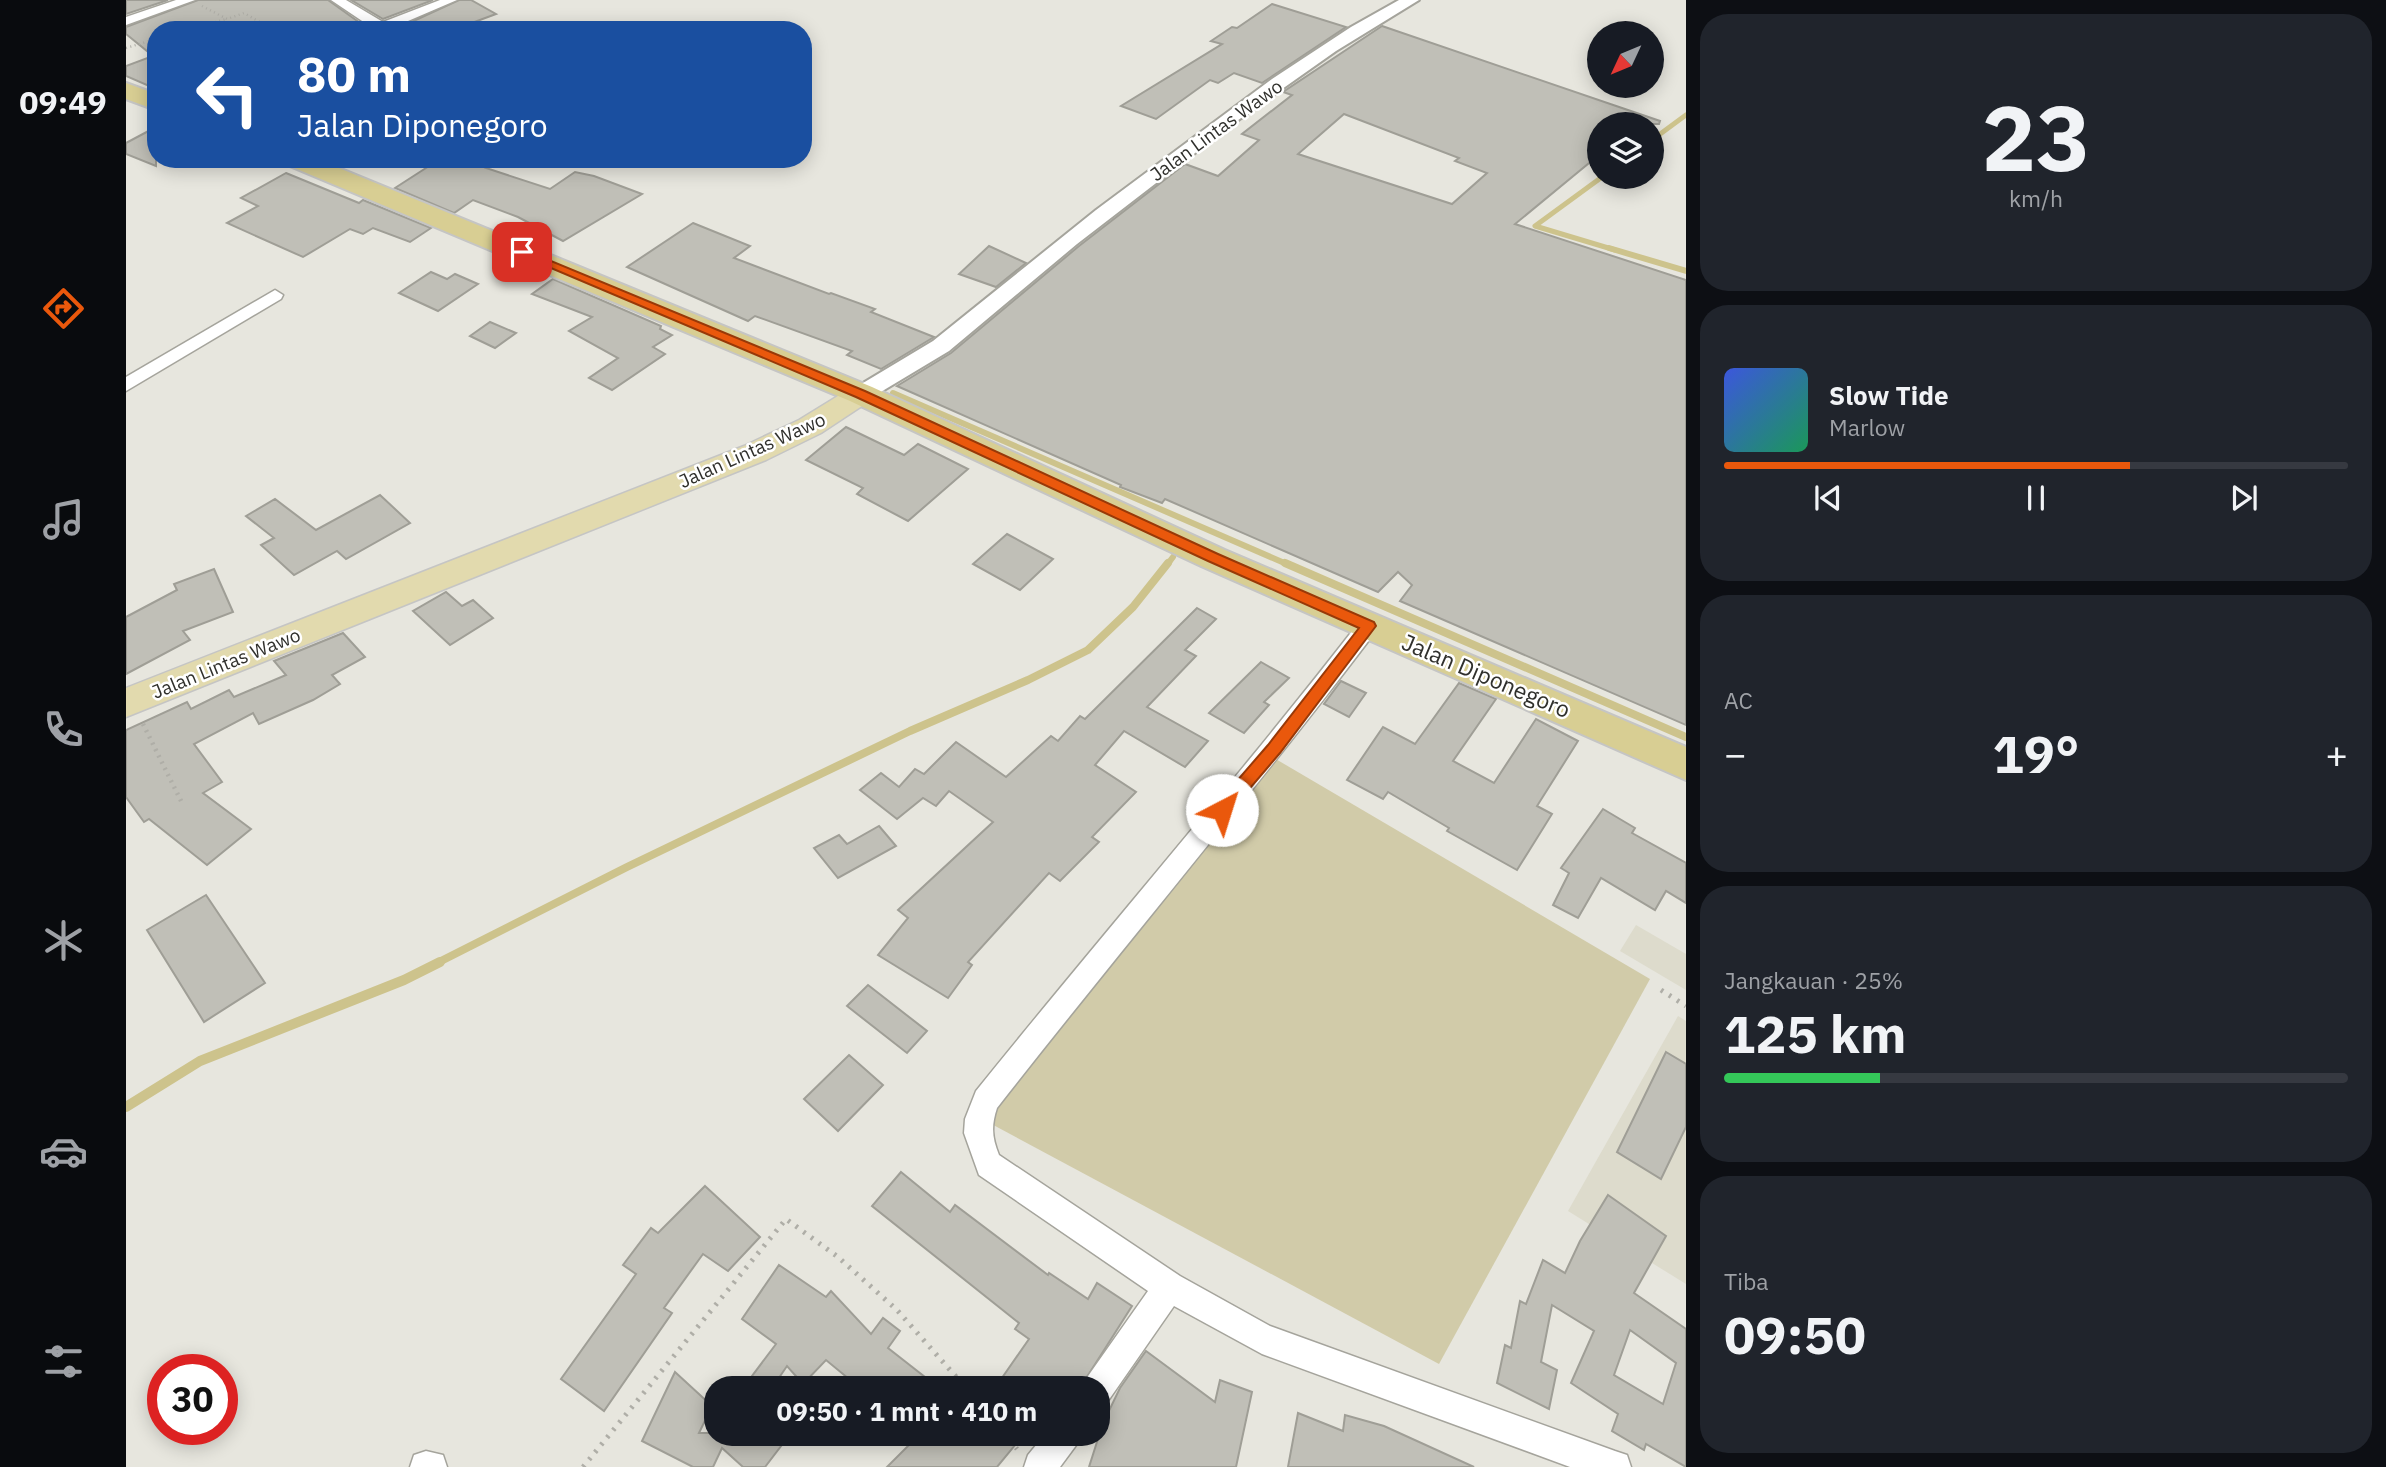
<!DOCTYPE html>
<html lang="id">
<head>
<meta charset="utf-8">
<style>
	body { margin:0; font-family:"IBM Plex Sans",sans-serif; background:#20242c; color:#f1f3f6; height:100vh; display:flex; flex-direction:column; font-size:26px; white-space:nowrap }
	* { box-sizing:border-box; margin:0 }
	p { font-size:23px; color:#9ea1a6 }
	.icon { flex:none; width:38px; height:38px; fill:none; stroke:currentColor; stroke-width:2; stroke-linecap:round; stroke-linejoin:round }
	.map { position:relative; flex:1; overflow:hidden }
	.side { display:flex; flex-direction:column; gap:14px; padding:14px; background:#0d0f14; width:700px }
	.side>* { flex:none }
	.hud { position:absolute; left:21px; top:21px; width:665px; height:147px; border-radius:28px; box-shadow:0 4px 18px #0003; background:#1a4fa0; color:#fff; overflow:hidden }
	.needle { width:46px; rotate:226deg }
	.controls { position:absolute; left:1461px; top:21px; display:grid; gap:14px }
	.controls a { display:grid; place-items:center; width:77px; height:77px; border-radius:50%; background:#171b24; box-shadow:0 4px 18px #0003; font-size:35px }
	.speed { position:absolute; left:21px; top:1354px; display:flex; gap:14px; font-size:35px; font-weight:700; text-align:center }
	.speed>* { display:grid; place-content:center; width:91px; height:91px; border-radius:50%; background:#171b24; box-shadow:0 4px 18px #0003; line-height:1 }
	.speed .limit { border:10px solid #d22; background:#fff; color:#111 }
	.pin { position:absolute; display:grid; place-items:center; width:60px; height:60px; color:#fff; margin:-30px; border-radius:14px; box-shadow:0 4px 10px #0006 }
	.me { position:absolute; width:77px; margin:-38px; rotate:40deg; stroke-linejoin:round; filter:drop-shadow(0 0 5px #0008) }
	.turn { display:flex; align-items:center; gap:24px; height:147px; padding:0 35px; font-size:32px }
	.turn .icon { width:91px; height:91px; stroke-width:2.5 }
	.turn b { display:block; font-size:49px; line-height:60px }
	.big { font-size:52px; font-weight:800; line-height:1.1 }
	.side .widget { flex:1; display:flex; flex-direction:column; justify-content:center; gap:10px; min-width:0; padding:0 24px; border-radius:28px; background:#20242c }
	.side .dial { align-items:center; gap:0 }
	.dial b { font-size:91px; line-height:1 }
	.song { display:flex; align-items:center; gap:21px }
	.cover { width:84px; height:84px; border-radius:10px; background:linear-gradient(135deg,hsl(230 70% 55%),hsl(150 70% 35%)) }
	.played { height:7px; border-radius:4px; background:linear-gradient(90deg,#ea580c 65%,#363941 65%) }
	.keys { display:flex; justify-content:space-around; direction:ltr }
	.heat { display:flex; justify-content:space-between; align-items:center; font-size:38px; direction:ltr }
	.charge { height:10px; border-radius:5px; background:linear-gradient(90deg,#34c759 25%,#363941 0) }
	.trip { position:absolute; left:578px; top:1376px; width:406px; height:70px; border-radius:28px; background:#171b24; box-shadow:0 4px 18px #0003; font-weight:800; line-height:70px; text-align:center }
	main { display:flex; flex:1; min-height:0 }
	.menu { display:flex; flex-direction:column; width:126px; justify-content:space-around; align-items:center; background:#090b0e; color:#9ea1a6 }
	.menu .icon { width:49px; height:49px }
	.menu .active { color:#ea580c }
	.menu b { font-size:32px; color:#f1f3f6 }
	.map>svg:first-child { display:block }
	.built { fill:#dddbcc }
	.green { fill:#d1cba9 }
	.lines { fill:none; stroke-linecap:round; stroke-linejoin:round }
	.stream-far3 { stroke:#cdc38c; stroke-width:5 }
	.stream-far2 { stroke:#cdc38c; stroke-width:6 }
	.stream-far1 { stroke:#cdc38c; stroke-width:8 }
	.stream { stroke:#cdc38c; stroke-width:10 }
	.building { fill:#c0bfb7; stroke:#9f9e96; stroke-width:2; fill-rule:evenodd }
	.minor-casing { stroke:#a5a49c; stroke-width:3 }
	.tertiary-casing { stroke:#a5a49c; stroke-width:4 }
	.primary-casing { stroke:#c5c5c4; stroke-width:3 }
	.trunk-casing { stroke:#c5c5c4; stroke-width:4 }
	.path-far2 { stroke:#afaea7; stroke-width:2.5; stroke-dasharray:1 3.5; stroke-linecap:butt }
	.path-far1 { stroke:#afaea7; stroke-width:4.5; stroke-dasharray:2 5; stroke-linecap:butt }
	.path { stroke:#afaea7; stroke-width:5; stroke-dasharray:2.5 7; stroke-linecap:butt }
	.minor { fill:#fff; fill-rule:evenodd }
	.tertiary { fill:#fff; fill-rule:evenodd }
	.primary { fill:#e2daae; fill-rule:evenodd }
	.trunk { fill:#d8ce93; fill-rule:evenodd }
	.route { fill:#ea580c; stroke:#983908; stroke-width:2 }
	.labels { text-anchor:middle; stroke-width:5; stroke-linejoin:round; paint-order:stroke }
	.far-street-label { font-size:19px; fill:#30302c; stroke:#fff }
	.street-label { font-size:23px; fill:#30302c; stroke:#fff }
</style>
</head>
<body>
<main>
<nav class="menu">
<b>09:49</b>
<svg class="icon active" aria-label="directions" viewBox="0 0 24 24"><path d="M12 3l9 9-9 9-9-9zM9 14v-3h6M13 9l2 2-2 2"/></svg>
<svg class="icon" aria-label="music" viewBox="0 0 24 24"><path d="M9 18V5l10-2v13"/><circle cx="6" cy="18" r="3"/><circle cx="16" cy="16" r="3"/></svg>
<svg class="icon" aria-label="phone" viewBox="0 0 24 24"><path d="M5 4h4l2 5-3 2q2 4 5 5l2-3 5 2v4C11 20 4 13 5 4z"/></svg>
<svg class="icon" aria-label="climate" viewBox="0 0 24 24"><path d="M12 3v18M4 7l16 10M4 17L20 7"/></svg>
<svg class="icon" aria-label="car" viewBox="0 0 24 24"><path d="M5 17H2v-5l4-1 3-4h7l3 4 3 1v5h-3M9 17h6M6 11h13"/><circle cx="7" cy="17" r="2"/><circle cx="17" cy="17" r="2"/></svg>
<svg class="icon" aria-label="filters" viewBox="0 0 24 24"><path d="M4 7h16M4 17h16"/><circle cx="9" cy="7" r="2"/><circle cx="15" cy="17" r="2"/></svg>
</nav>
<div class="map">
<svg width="1560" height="1467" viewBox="0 0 1560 1467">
	<rect width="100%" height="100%" fill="#e7e6de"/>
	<g class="built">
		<polygon points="1510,925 1560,954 1560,990 1494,951"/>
		<polygon points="1552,1016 1560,1021 1560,1284 1442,1211"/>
	</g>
	<polygon class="green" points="1148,758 1524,979 1313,1364 858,1120"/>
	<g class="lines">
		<g class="stream-far3">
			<polyline points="1526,140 1560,115"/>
			<polyline points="1476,177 1409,226 1489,250"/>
		</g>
		<g class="stream-far2">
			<polyline points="1483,248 1560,271"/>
			<polyline points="767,393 1163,565"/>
			<polyline points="1041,565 1047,557"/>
		</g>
		<g class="stream-far1">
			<polyline points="1159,563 1560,737"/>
			<polyline points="311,963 501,867 784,731 902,680 962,650 1007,607 1042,563"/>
		</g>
		<polyline class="stream" points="0,1107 74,1061 278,980 314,962"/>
	</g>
	<g class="building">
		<polygon points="0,0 42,0 0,14"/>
		<polygon points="72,0 202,0 241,28 30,30 30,89 0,76 0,66 27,56 0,34 0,27"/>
		<polygon points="225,0 307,0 257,19"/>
		<polygon points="333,0 345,0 370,14 327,30 268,30"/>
		<polygon points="1146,4 1220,27 1136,83 1108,73 1092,83 1084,80 1030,119 995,106 1096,44 1085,41 1106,27 1111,28"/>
		<path d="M1256 26 1534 121 1533 124H1474V154L1389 224 1560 280V725L1274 601 1286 585 1272 572 1252 592 1039 499 1036 503 994 487 995 485 771 386 825 353 953 246 1059 164 1092 176 1133 140 1116 134 1166 95 1157 92ZM1218 114 1333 158 1329 161 1361 173 1326 204 1172 154Z"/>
		<polygon points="30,127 30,166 0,154 0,143"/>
		<polygon points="314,159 374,159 360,168 424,189 449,172 468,176 516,194 437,241 392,217 347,200 328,213 269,188"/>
		<polygon points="160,173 233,203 237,200 305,228 284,242 247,228 237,234 224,229 177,257 101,223 132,206 115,198"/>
		<polygon points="567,223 624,246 608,258 703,294 705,293 749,309 745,312 808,337 755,369 721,355 726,351 629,316 622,321 501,267"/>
		<polygon points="863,246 900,263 870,287 833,274"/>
		<polygon points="305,272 321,279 329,274 352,284 312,311 273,293"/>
		<polygon points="427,279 535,326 534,329 546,335 527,347 539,354 486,390 463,378 492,358 443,331 466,317 406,294"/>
		<polygon points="364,322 390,333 369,348 344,336"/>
		<polygon points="720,427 778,455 792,444 842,469 782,521 731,494 737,488 680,460"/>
		<polygon points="254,495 284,523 220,559 211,551 168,575 135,545 148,538 120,516 149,499 190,530"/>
		<polygon points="881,534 927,559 894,590 847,564"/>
		<polygon points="88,569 107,612 57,631 64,640 0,674 0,617 51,590 48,584"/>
		<polygon points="320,592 336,606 347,600 367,618 324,645 287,611"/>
		<polygon points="1071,608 1090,619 1059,650 1070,656 1021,707 1082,741 1059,767 998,731 969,765 1010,792 966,837 973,842 934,881 923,873 842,962 846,965 822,998 752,955 782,918 772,910 867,822 823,791 810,806 797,798 771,819 734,790 755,773 773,787 789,769 798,774 830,742 880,777 925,736 932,741 954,716 959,719"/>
		<polygon points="217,633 239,657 206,675 214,684 187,700 133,724 127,713 68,744 96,782 77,793 125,829 81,865 23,819 18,822 0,797 0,730 61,702 65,709 103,690 108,697 160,675 148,661"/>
		<polygon points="1135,662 1163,678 1138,702 1143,705 1118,733 1083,713"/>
		<polygon points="1215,681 1240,693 1223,717 1198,704"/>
		<polygon points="1333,683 1370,699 1327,761 1368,783 1410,719 1452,741 1411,806 1426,814 1391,870 1321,831 1323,828 1262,792 1257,799 1221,780 1257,727 1289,744"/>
		<polygon points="1477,809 1509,828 1506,833 1560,863 1560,903 1540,891 1529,910 1475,878 1452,918 1427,905 1443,873 1435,868"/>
		<polygon points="753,826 770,846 712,878 688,848 713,835 721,844"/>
		<polygon points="80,895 139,983 78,1022 21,930"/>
		<polygon points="742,985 801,1031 781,1053 721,1006"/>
		<polygon points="1540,1052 1560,1064 1560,1127 1535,1179 1491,1152"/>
		<polygon points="723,1055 757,1085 712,1131 678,1099"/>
		<polygon points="775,1172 824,1212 829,1205 922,1275 923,1273 962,1299 971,1283 1006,1306 954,1388 869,1388 903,1339 889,1329 893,1323 746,1206"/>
		<polygon points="579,1186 634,1237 602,1271 577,1254 538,1308 546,1313 478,1411 435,1379 510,1274 497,1265 525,1228 532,1233"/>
		<path d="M1482 1195 1540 1236 1508 1293 1560 1329V1467L1520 1444 1518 1450 1486 1431 1492 1414 1445 1383 1468 1331 1426 1305 1415 1362 1431 1370 1423 1409 1371 1383 1379 1345 1385 1348 1394 1301 1400 1304 1417 1260 1439 1273 1454 1241ZM1504 1330 1550 1363 1537 1404 1488 1375Z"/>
		<polygon points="653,1265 700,1297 705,1291 745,1334 757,1318 774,1331 762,1348 813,1388 734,1388 700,1360 677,1384 661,1366 646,1388 617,1388 650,1344 616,1319"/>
		<polygon points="1020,1351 1089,1402 1094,1380 1126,1392 1110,1467 963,1467 977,1423 994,1388"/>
		<polygon points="549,1372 586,1406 573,1433 665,1433 639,1467 617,1467 596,1448 587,1467 567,1467 516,1441"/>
		<polygon points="1172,1413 1217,1431 1219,1415 1258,1426 1348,1467 1162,1467"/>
		<polygon points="795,1433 899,1433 871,1467 761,1467"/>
	</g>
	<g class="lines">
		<g class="minor-casing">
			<g id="minor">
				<polygon points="50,0 69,0 0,25 0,17"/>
				<polygon points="205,0 220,0 257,22 314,0 331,0 261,30 243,30 245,27"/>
				<polygon points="149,290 157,295 155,299 0,391 0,377"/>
				<path d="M1242 618 1250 621 1253 626 1250 631C1127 794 996 948 871 1108 865 1126 866 1138 873 1155L1054 1276 1144 1326 1489 1451 1501 1455 1505 1467H1444L1136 1354 1048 1306 982 1401 971 1406V1388H956L960 1379 1022 1291 853 1175 838 1133 839 1119 850 1091C977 933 1110 781 1234 621Z"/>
				<polygon points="920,1433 956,1433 951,1444 934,1467 898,1467 902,1455"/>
				<polygon points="300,1451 317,1455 321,1467 284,1467 288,1455"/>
			</g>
		</g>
		<g class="tertiary-casing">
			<polygon id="tertiary" points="1273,0 1293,0 1210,51 1108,123 951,244 823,351 743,399 727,399 724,394 727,389 807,341 970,210 1146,79 1225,27"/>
		</g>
		<g class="primary-casing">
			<polygon id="primary" points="735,385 745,388 750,394 745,400 695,433 640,460 0,717 0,688 618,446 673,420 725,388"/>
		</g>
		<g class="trunk-casing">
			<g id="trunk">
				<polygon points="0,83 30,94 30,110 0,99"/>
				<polygon points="156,159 191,159 746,387 1099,550 1560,747 1560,780 1075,566 724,401 159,164"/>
			</g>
		</g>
		<g class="path-far2">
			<polyline points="76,6 101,19 118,13 148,30"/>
			<polyline points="63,30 100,19"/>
			<polyline points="0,48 30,39"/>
		</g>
		<polyline class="path-far1" points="17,724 56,803"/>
		<g class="path">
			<polyline points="1535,990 1560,1006"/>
			<polyline points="878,1433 891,1449"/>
			<polyline points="457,1467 660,1219 712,1257 771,1310 840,1388"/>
		</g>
		<use href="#minor" class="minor"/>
		<use href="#tertiary" class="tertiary"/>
		<use href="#primary" class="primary"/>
		<use href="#trunk" class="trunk"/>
	</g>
	<polygon class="route" points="396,249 739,391 1092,554 1248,622 1250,626 1154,753 1102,814 1090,814 1088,810 1090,805 1142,745 1233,628 1082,561 730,397 392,254 392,250"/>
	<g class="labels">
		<g class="far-street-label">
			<text transform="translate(1090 130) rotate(-36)" y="7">Jalan Lintas Wawo</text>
			<text transform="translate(626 450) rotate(-24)" y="7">Jalan Lintas Wawo</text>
			<text transform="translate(100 663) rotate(-22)" y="7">Jalan Lintas Wawo</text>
		</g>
		<g class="street-label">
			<text transform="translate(1360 676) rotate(23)" y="8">Jalan Diponegoro</text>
		</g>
	</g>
</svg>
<div class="controls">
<a><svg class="needle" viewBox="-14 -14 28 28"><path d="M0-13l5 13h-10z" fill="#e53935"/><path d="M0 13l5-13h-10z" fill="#9ea1a6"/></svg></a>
<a><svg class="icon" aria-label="layers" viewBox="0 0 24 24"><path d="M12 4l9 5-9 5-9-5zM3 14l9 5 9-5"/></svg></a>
</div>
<div class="speed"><div class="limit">30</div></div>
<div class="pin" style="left:396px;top:252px;background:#d93025"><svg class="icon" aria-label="arrive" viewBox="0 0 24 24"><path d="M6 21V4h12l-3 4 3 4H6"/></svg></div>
<svg class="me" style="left:1096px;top:810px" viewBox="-20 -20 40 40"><circle r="19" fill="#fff"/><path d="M0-13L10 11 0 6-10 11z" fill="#ea580c"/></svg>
<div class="trip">09:50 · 1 mnt · 410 m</div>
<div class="hud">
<div class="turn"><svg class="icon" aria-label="left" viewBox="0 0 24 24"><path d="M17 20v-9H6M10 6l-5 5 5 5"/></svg><div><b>80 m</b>Jalan Diponegoro</div></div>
</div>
</div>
<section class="side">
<div class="widget dial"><b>23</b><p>km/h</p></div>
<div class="widget">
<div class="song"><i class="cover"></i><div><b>Slow Tide</b><p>Marlow</p></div></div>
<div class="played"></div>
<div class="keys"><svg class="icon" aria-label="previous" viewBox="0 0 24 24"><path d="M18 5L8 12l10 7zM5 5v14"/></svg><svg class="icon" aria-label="pause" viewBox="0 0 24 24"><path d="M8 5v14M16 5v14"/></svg><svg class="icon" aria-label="next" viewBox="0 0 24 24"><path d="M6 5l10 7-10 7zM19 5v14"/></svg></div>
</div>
<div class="widget"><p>AC</p>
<div class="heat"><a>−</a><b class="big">19°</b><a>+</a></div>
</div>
<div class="widget"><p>Jangkauan · 25%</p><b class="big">125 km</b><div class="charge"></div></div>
<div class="widget"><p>Tiba</p><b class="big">09:50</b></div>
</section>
</main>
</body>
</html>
